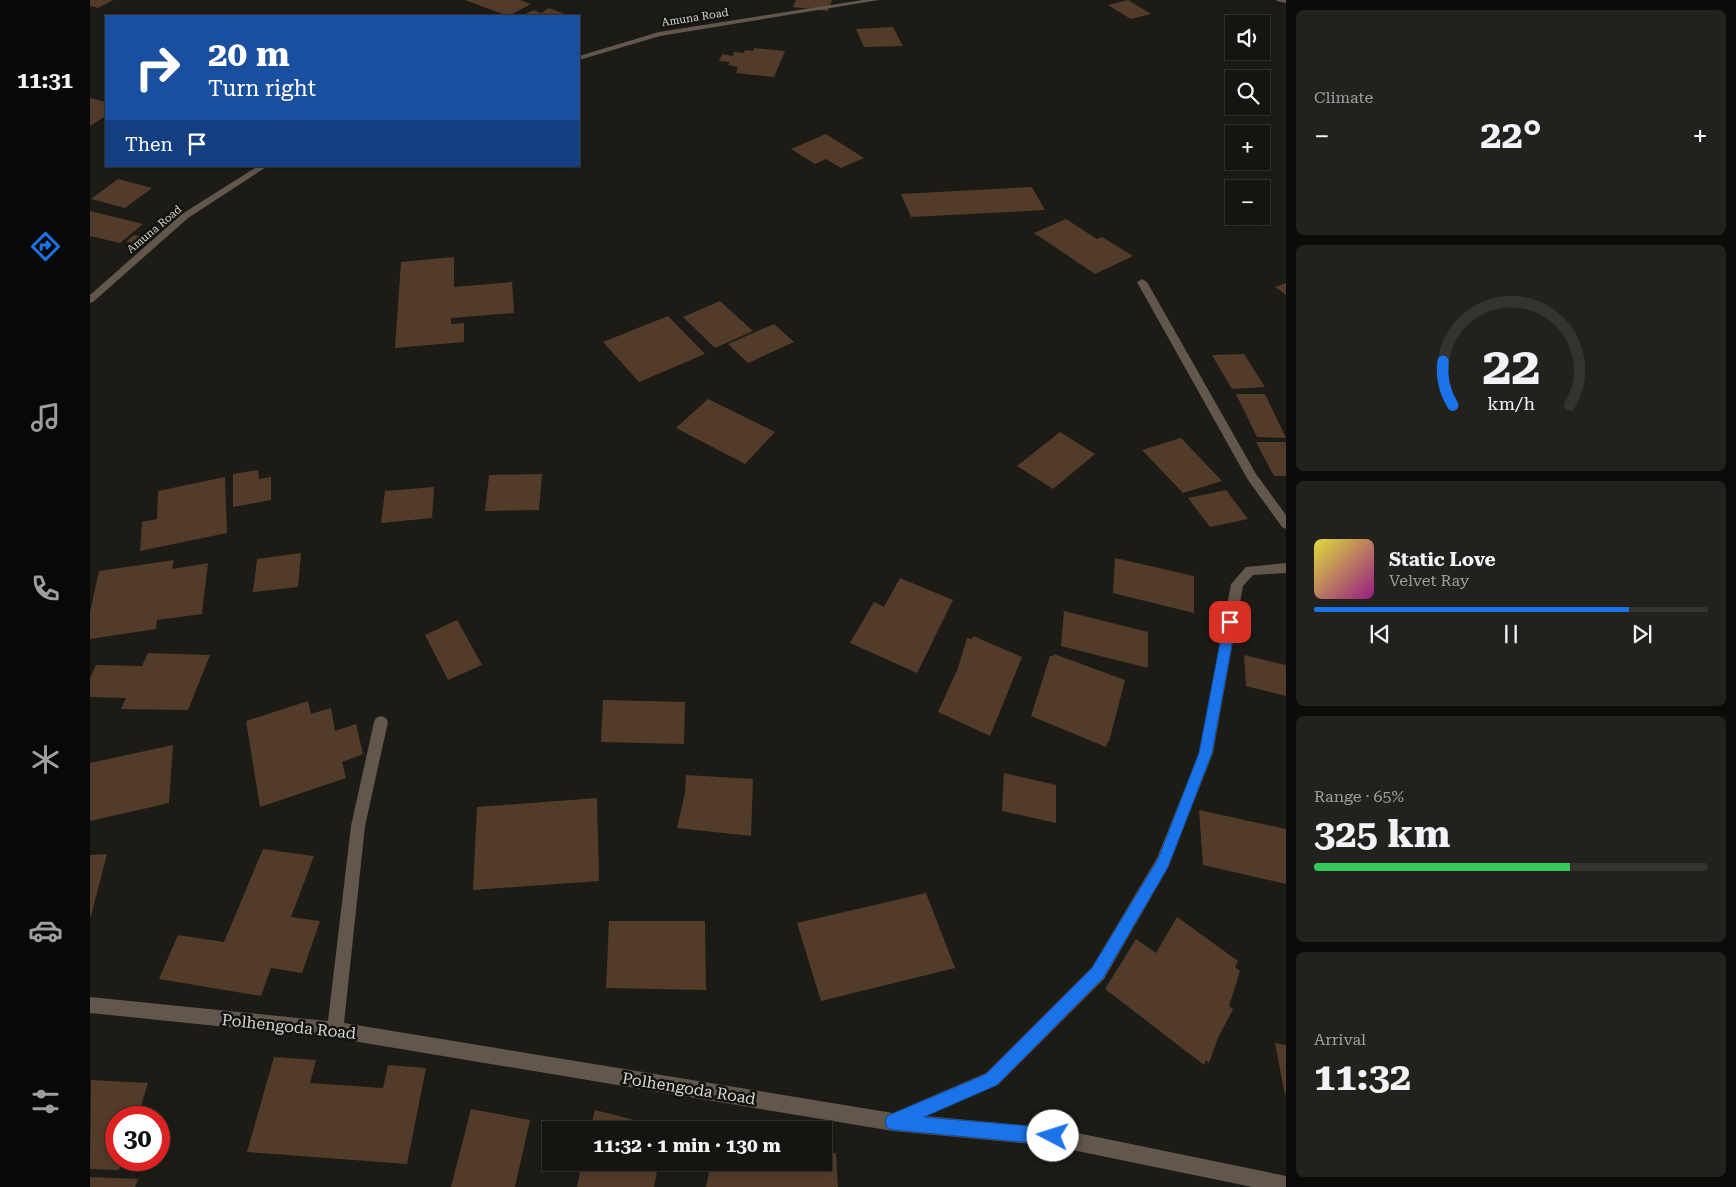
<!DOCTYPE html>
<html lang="en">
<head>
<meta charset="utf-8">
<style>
	body { margin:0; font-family:"Roboto Serif",serif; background:#22211e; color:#f1f3f6; height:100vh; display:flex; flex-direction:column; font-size:19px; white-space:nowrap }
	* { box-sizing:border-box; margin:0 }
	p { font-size:16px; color:#9d9e9f }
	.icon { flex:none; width:28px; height:28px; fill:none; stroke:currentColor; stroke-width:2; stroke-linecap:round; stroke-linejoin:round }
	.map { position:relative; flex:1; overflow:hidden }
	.details { display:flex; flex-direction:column; gap:10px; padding:10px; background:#0c0b09; width:450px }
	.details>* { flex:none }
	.hud { position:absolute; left:15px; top:15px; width:475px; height:152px; border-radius:0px; box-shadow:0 2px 8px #0003,0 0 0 1px #343330; background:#1a4fa0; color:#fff; overflow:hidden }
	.controls { position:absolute; left:1135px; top:15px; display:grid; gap:10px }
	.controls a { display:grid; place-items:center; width:45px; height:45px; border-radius:0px; background:#151410; box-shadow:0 2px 8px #0003,0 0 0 1px #343330; font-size:25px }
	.speed { position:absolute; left:15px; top:1106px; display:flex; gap:10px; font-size:25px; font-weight:700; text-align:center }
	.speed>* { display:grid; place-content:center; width:65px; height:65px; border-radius:50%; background:#151410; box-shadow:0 2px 8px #0003,0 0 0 1px #343330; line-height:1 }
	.speed .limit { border:8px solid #d22; background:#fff; color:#111 }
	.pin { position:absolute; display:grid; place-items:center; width:42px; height:42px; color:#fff; margin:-21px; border-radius:10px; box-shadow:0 2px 8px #0006 }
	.me { position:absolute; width:55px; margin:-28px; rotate:275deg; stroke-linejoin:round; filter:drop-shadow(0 0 4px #0008) }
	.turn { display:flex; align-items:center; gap:18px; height:105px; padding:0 20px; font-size:22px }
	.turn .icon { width:65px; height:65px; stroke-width:2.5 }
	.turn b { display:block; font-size:35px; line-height:42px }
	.then { display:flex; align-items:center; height:48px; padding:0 20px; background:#0003; gap:10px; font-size:19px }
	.big { font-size:38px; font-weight:700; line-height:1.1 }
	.details .card { flex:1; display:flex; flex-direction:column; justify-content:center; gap:8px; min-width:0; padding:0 18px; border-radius:8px; background:#22211e }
	.details .dial { align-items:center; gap:0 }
	.dial svg { height:130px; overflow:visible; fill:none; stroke:#343330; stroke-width:7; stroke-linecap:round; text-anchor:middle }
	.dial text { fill:#f1f3f6; stroke:none }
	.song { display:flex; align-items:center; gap:15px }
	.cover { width:60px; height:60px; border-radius:8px; background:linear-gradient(135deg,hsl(60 70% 55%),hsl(310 70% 35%)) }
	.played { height:5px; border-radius:2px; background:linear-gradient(90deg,#1a73e8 80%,#343330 80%) }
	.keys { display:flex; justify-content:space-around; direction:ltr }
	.heat { display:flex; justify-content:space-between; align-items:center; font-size:28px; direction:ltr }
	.charge { height:8px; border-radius:4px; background:linear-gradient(90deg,#34c759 65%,#343330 0) }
	.trip { position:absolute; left:452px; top:1121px; width:290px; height:50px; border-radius:0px; background:#151410; box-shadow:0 2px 8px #0003,0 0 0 1px #343330; font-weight:700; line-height:50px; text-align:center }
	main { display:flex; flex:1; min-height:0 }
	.menu { display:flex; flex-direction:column; width:90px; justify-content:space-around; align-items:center; background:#080806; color:#9d9e9f }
	.menu .icon { width:35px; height:35px }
	.menu .active { color:#1a73e8 }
	.menu b { font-size:22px; color:#f1f3f6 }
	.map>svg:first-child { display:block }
	.building { fill:#523c29 }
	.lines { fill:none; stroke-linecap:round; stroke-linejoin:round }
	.minor { fill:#61574d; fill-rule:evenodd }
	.route { fill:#1a73e8; stroke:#114b97 }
	.labels { text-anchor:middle; stroke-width:5; stroke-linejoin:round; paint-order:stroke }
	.far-street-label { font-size:11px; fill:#d8d7d4; stroke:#13120d }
	.near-street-label { font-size:16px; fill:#d8d7d4; stroke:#13120d }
</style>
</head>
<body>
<main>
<nav class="menu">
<b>11:31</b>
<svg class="icon active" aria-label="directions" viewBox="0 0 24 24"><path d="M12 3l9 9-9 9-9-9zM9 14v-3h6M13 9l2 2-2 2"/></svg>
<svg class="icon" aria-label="music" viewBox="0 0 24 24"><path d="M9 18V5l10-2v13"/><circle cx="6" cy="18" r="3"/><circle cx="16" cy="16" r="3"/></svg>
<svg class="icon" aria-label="phone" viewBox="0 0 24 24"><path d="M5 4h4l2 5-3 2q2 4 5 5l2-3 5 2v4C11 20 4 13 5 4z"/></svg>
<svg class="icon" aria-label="climate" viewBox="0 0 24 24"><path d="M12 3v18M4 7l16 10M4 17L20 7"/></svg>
<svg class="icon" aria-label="car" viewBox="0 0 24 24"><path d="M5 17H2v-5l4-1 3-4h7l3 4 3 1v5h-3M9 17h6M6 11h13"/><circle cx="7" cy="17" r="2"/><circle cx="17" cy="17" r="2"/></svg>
<svg class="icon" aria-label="filters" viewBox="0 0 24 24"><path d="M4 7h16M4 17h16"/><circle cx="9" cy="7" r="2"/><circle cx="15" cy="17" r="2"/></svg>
</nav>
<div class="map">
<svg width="1196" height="1187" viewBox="0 0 1196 1187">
	<rect width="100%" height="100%" fill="#1c1b16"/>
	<g class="building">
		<polygon points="0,0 23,0 8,8 0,6"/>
		<polygon points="375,0 430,0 441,4 418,16"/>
		<polygon points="706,0 742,0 738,11 703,7"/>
		<polygon points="1038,0 1061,14 1041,19 1018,5"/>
		<polygon points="459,8 480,16 431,16 444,10 451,13"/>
		<polygon points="803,27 813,46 774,47 766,29"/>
		<polygon points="664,48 695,51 684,77 646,73 648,67 638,65 640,62 629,61 632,54 643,56 644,52 654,53 655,50 663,51"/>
		<polygon points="0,98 16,102 16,116 0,126"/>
		<polygon points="736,134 774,158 751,168 736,159 725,164 701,149"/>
		<polygon points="28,179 62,188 35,208 1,199"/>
		<polygon points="942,187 955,210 821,217 811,194"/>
		<polygon points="0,211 53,224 30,243 0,236"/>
		<polygon points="976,219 1007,239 1012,237 1043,256 1005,274 944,233"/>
		<polygon points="44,235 57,237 50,244 36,242"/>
		<polygon points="364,257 364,287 422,282 424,313 361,318 361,324 374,323 374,342 305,348 311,262"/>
		<polygon points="1196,283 1196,295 1185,287"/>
		<polygon points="630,301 663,331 625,348 593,317"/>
		<polygon points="578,316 615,354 549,382 513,342"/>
		<polygon points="684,324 704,342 658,363 638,344"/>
		<polygon points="1154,354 1175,387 1142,389 1122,355"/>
		<polygon points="1146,394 1175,394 1196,438 1167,437"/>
		<polygon points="618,399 685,432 655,464 586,428"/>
		<polygon points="970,432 1005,454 963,489 927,466"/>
		<polygon points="1091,438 1132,481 1093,493 1052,450"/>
		<polygon points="1166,442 1196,442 1196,476 1184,476"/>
		<polygon points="168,470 169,479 181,477 181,500 143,507 143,474"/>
		<polygon points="452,474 449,510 395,511 399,475"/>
		<polygon points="135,477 137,533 50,551 52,522 67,519 68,491"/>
		<polygon points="344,487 342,518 291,523 295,491"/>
		<polygon points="1136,490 1158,519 1120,527 1098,498"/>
		<polygon points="211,553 208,587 163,592 167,559"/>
		<polygon points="1025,558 1104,576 1104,613 1023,593"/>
		<polygon points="84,560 82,569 118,563 112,614 67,620 66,629 0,639 0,612 9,571"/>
		<polygon points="810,578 863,600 827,673 760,643 784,602 794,607"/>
		<polygon points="974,611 1058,632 1058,668 971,646"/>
		<polygon points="367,620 392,665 358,680 335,635"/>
		<polygon points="883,636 932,657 900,736 848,712 868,668 877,638 882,639"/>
		<polygon points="58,653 120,655 98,710 31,709 36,698 0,697 0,678 6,665 52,666"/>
		<polygon points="964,654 1035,680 1019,742 1018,741 1016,747 941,716 960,656 963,656"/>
		<polygon points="1154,655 1196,665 1196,696 1156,686"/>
		<polygon points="513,700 595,702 594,744 511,742"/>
		<polygon points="218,701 221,714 241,708 245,731 266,724 273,754 252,762 256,778 170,807 156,721"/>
		<polygon points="83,745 79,803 0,821 0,763"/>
		<polygon points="914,773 966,785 966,823 912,811"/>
		<polygon points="596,775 663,779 661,836 587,828 595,793"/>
		<polygon points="507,798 509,881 383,890 387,807"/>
		<polygon points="1109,810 1196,829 1196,884 1113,865"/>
		<polygon points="173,849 224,856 201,917 230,921 212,973 181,968 171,996 69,979 88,935 134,942"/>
		<polygon points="17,854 1,916 0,916 0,855"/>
		<polygon points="836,893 865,968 731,1001 707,923"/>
		<polygon points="1087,917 1148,961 1145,967 1150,971 1139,1006 1143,1009 1128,1038 1119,1063 1116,1060 1114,1065 1015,989 1046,939 1066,953"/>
		<polygon points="519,921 615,921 616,990 516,988"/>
		<polygon points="1185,1043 1196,1045 1196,1095 1195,1095"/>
		<polygon points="184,1057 226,1060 220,1083 293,1088 298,1065 336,1068 317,1164 157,1152"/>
		<polygon points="1,1080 58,1083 47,1118 26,1118 26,1160 33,1160 29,1170 0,1169"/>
		<polygon points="381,1109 440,1120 425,1187 361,1187"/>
		<polygon points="505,1110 576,1128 576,1130 500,1130"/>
		<polygon points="734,1153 746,1153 748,1187 616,1187 621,1162 734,1162"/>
		<polygon points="492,1162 569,1162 564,1187 487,1187"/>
		<polygon points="0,1177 48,1179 45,1187 0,1187"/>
	</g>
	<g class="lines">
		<g class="minor">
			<polygon points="773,0 789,0 570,36 489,60 489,56 569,32"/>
			<polygon points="1186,0 1196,0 1196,3 1187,1"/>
			<polygon points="168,166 178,166 98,218 3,302 0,303 0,295 92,214"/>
			<polygon points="1052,279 1057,282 1166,474 1196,515 1196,529 1192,527 1158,480 1047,282"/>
			<polygon points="1196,563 1196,573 1163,575 1153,586 1123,753 1078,868 1014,979 908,1085 836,1116 963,1128 1196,1176 1196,1187 1162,1187 963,1146 803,1131 245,1038 0,1013 0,997 238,1021 261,826 284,722 286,718 291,716 296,718 298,722 275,826 254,1023 803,1113 896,1073 1002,967 1067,858 1109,753 1141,584 1156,567"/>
		</g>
	</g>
	<polygon class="route" points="1140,617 1144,618 1146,622 1122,753 1078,867 1013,978 907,1085 834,1117 963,1128 969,1131 971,1136 969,1142 963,1145 803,1130 797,1128 795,1122 797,1116 896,1074 1002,968 1068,859 1109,753 1134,622 1136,618"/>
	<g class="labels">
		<g class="far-street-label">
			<text transform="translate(605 17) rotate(-9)" y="4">Amuna Road</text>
			<text transform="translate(64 229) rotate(-40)" y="4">Amuna Road</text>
		</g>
		<g class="near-street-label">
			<text transform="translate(199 1026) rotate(6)" y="6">Polhengoda Road</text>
			<text transform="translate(599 1088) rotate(9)" y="6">Polhengoda Road</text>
		</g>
	</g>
</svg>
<div class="controls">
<a><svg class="icon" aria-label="sound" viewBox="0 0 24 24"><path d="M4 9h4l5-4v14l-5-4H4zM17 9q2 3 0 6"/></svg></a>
<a><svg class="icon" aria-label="search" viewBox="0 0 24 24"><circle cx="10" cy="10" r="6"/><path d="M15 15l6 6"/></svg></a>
<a>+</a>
<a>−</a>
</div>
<div class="speed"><div class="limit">30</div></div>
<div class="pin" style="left:1140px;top:622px;background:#d93025"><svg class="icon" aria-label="arrive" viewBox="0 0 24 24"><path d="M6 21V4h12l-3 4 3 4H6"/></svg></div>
<svg class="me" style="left:963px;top:1136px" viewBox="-20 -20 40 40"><circle r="19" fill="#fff"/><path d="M0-13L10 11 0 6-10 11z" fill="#1a73e8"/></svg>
<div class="trip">11:32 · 1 min · 130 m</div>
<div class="hud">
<div class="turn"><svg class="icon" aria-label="right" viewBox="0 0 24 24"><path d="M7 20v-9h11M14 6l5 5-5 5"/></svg><div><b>20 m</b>Turn right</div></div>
<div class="then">Then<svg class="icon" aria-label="arrive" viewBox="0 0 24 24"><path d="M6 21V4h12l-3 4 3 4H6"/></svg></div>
</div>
</div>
<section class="details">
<div class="card"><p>Climate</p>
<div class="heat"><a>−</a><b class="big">22°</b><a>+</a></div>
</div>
<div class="card dial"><svg viewBox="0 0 100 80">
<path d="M14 69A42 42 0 1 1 86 69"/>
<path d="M14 69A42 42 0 0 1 8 42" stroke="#1a73e8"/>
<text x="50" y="56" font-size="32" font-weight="700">22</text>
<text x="50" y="72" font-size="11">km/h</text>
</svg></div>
<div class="card">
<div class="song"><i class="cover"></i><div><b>Static Love</b><p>Velvet Ray</p></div></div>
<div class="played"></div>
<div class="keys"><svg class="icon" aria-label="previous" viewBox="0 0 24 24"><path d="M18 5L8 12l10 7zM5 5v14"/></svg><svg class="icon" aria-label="pause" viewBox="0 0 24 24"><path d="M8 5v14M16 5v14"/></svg><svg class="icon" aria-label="next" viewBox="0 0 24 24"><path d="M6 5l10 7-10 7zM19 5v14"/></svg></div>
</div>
<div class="card"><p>Range · 65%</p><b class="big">325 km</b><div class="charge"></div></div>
<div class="card"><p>Arrival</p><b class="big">11:32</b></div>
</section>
</main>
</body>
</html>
